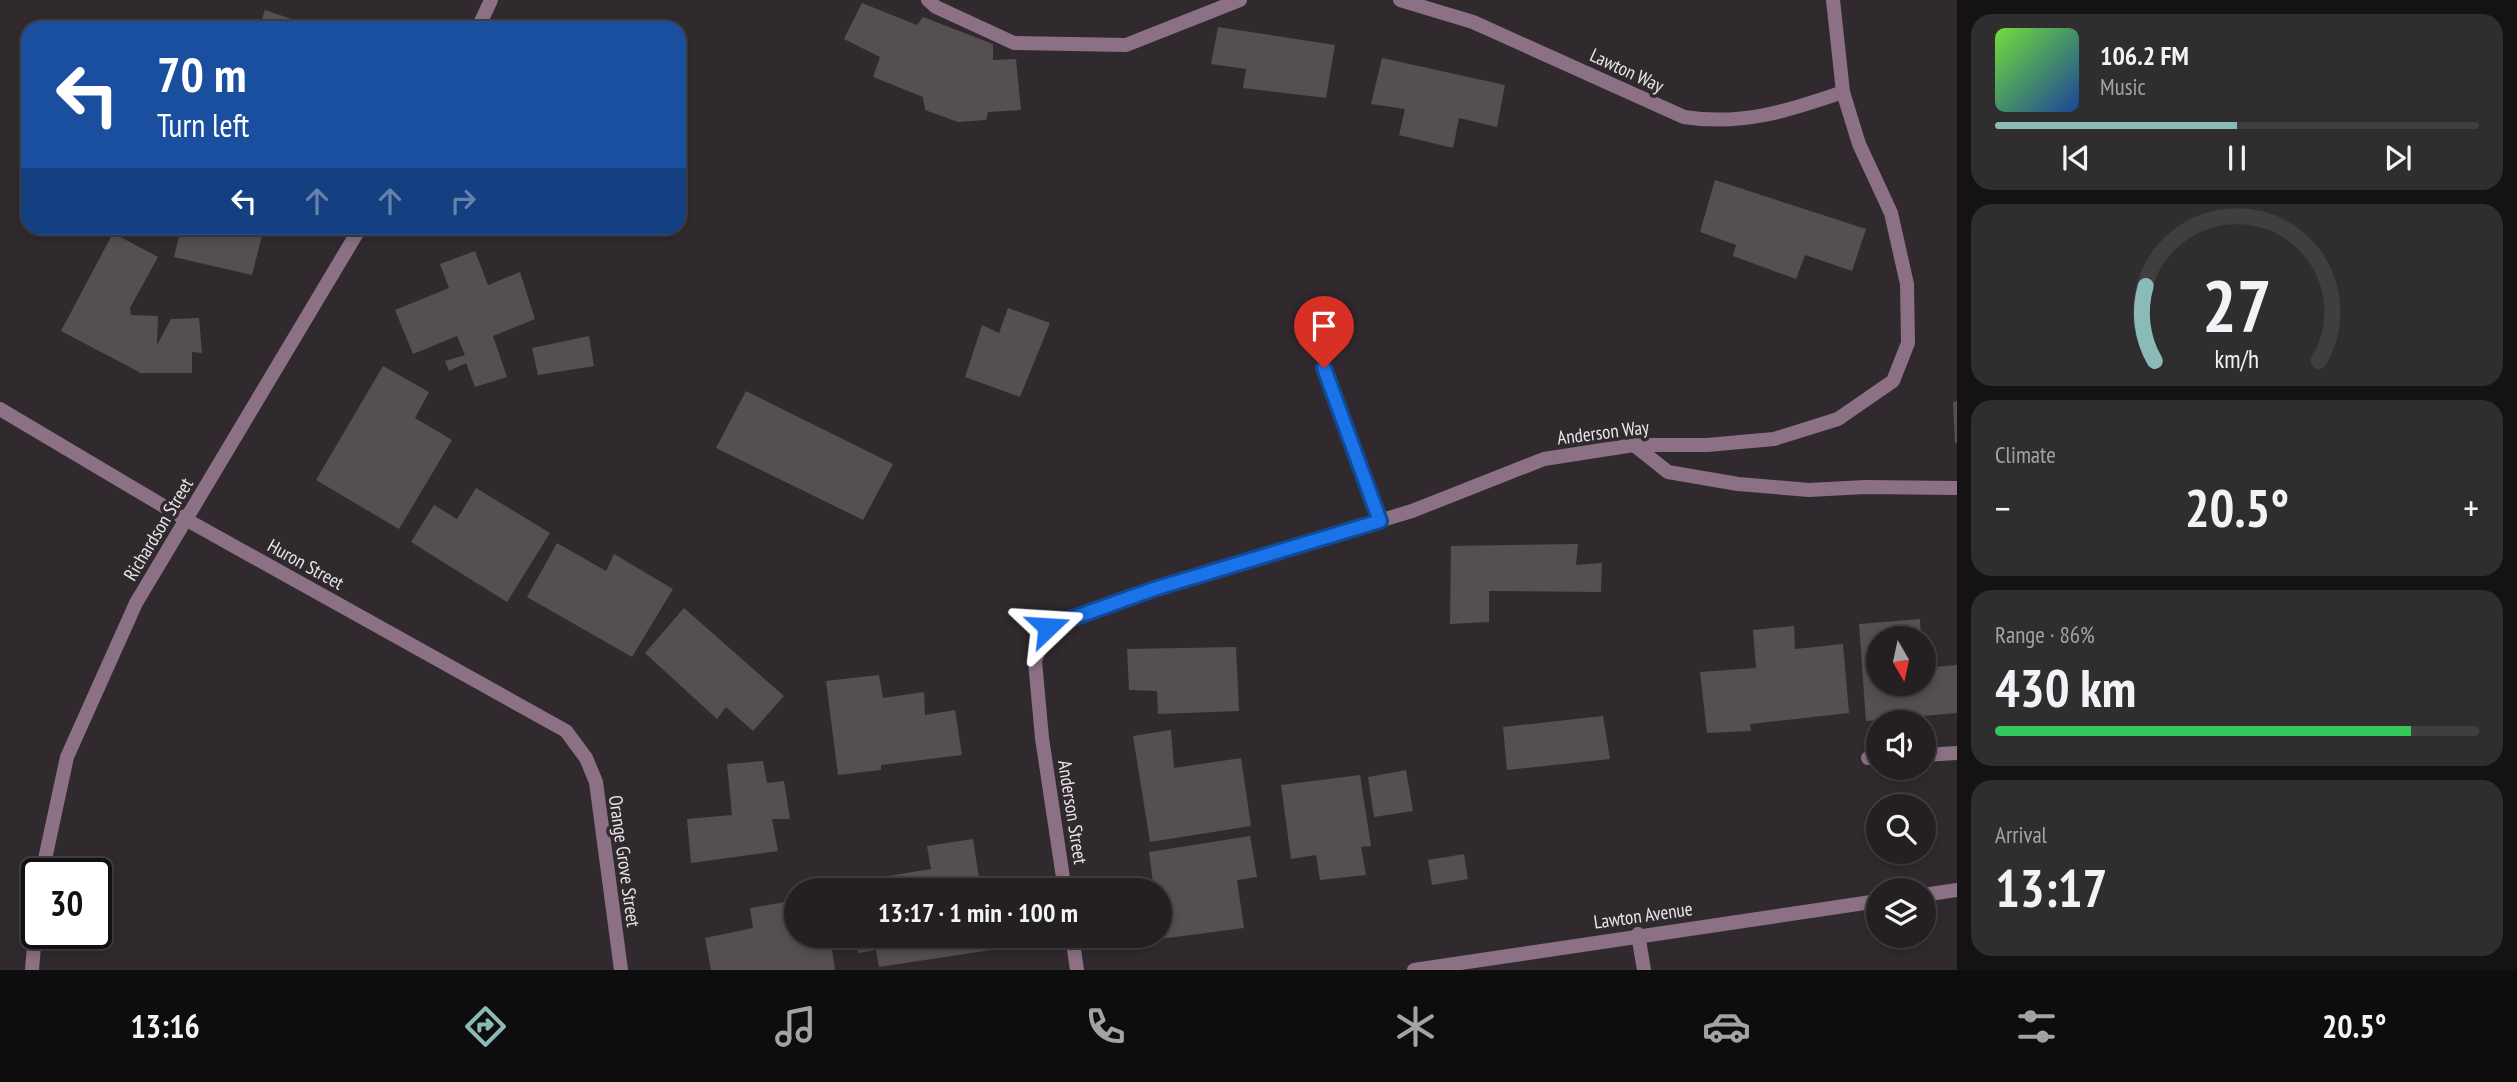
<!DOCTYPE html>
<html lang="en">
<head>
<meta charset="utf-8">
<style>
	body { margin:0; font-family:"PT Sans Narrow",sans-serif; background:#302d2f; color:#f1f3f6; height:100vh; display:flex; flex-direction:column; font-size:26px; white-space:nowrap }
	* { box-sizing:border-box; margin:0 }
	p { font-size:23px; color:#a3a3a5 }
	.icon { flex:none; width:38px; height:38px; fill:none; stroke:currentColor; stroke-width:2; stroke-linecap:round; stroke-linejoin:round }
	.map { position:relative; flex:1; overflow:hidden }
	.drawer { display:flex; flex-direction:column; gap:14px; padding:14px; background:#141213; width:560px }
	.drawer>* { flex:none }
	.top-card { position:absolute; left:21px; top:21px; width:665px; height:214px; border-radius:21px; box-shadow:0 4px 10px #0003,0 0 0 2px #413e40; background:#1a4fa0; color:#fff; overflow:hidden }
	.needle { width:46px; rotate:171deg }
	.tools { position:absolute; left:1866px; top:626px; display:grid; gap:14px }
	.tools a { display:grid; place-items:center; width:70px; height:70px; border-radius:50%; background:#242022; box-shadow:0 4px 10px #0003,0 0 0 2px #413e40; font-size:35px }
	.speed { position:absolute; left:21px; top:858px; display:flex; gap:14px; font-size:35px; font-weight:700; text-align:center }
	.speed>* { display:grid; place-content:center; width:91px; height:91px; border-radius:50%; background:#242022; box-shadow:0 4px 10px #0003,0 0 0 2px #413e40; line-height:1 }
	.speed .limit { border:4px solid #111; border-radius:10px; background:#fff; color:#111 }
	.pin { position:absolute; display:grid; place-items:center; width:60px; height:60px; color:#fff; margin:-72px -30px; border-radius:50% 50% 50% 0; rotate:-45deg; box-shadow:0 0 7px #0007 }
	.pin .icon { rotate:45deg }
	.me { position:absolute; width:77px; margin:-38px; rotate:70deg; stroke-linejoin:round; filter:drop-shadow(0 0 5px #0008) }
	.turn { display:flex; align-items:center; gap:24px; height:147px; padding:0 21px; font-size:32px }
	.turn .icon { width:91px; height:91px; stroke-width:2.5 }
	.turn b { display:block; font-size:49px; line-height:60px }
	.lanes { display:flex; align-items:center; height:66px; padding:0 21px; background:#0003; justify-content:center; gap:35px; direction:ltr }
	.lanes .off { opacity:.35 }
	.big { font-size:52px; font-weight:700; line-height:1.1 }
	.drawer .tile { flex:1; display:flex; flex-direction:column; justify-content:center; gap:10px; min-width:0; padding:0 24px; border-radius:21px; background:#302d2f }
	.drawer .dial { align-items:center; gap:0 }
	.dial svg { height:182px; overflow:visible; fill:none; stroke:#413e40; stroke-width:7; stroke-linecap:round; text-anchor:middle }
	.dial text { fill:#f1f3f6; stroke:none }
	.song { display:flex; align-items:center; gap:21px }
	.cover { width:84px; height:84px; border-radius:10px; background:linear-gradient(135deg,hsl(100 70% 55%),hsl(220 70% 35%)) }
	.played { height:7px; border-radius:4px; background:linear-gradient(90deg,#8bbbb9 50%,#413e40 50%) }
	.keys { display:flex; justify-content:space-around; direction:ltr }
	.heat { display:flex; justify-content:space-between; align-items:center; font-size:38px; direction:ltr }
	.charge { height:10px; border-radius:5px; background:linear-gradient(90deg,#34c759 86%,#413e40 0) }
	.trip { position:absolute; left:784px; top:878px; width:388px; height:70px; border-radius:35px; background:#242022; box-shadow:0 4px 10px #0003,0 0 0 2px #413e40; font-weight:700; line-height:70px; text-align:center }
	.dock { display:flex; height:112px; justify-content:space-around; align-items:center; background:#0e0d0e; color:#a3a3a5 }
	.dock .icon { width:49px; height:49px }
	.dock .on { color:#8bbbb9 }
	.dock b { font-size:32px; color:#f1f3f6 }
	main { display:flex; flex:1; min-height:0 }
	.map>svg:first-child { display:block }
	.building { fill:#554e53 }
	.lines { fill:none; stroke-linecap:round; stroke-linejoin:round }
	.service { stroke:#8b7183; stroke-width:14 }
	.minor { stroke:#8b7183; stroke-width:14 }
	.tertiary { stroke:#8b7183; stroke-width:14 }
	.route-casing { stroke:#114b97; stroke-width:18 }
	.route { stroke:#1a73e8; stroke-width:12 }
	.labels { text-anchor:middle; stroke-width:7; stroke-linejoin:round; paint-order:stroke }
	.street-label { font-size:19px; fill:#e9e5e8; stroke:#302a2e }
</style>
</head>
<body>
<main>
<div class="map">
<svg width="1957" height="970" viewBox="0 0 1957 970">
	<rect width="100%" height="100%" fill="#302a2e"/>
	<g class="building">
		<polygon points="862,3 917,25 923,17 993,44 993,60 1016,59 1021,110 988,112 986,120 958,122 925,110 923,97 873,77 880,57 844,39"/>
		<polygon points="265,10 318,28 259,28"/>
		<polygon points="1218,27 1335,45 1326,98 1243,88 1246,69 1211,64"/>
		<polygon points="1382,58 1505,85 1497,127 1459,118 1453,148 1399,135 1405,109 1371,104"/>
		<polygon points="1715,180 1866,229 1852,271 1805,255 1796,279 1733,256 1736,245 1700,232"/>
		<polygon points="181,228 264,228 252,275 174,257"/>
		<polygon points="113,233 158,257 130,308 131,315 158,316 157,345 171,319 199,318 202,353 192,352 192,373 141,373 61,331"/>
		<polygon points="475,251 488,285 520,272 535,319 493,336 507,377 475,387 466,363 449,371 445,361 465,355 457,336 413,354 395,310 449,288 440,264"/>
		<polygon points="1008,308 1050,323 1020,397 965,377 982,325 999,333"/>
		<polygon points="589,336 594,366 538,375 532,348"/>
		<polygon points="383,366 429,392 415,418 452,440 399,529 316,480"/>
		<polygon points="746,391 893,464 863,520 716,448"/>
		<polygon points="1957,401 1957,443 1955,443 1953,402"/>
		<polygon points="476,488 550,533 507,602 411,542 434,505 457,519"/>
		<polygon points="557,543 606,571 614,554 673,589 632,657 527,597"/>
		<polygon points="1578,544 1576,565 1602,563 1601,592 1489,591 1489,622 1450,624 1451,546"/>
		<polygon points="684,608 784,696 753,731 726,707 717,719 645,653"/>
		<polygon points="1920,619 1921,639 1878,639 1878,684 1923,684 1923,668 1957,665 1957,713 1866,721 1859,624"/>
		<polygon points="1794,626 1795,649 1843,644 1849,713 1750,724 1751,731 1707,733 1700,672 1756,668 1753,630"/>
		<polygon points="1236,647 1239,711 1158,714 1157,691 1129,690 1127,649"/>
		<polygon points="879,675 883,698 924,692 925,715 955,710 962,755 881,765 881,770 838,775 826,681"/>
		<polygon points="1603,716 1610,759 1507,770 1503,727"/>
		<polygon points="1171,730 1174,768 1241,758 1251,826 1150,842 1133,736"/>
		<polygon points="763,761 767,783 784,781 790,819 772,819 778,851 691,863 687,819 732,815 727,764"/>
		<polygon points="1406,770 1413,811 1374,817 1368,777"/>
		<polygon points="1360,775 1371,846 1361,847 1366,875 1320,880 1316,855 1291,859 1281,785"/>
		<polygon points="1250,836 1257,877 1237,880 1244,928 1160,939 1160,891 1154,891 1149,852"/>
		<polygon points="973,839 981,891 890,891 888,876 931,869 927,846"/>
		<polygon points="1464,854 1468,879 1432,885 1428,860"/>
		<polygon points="796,900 796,936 830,936 835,970 711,970 705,938 753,928 750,908"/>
		<polygon points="856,936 989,936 991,950 879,967 876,950 858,953"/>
	</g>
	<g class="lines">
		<g class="service">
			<polyline points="928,0 936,7 1014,43 1126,45 1240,0"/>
			<polyline points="1324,368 1380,521"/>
			<polyline points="1634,445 1668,472 1738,484 1809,490 1865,487 1957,488"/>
			<polyline points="1923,755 1957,753"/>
			<polyline points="1868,758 1878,757"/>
		</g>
		<g class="minor">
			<path d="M1400 0 1473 22 1684 117C1742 126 1788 111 1843 92"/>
			<polyline points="478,28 491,0"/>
			<polyline points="0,409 187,520 566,731 586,758 596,782 621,970"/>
			<polyline points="42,873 67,757 136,603 360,228"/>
			<polyline points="1065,891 1042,738 1035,661 1048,627 1154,589 1412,511 1544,459 1634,445 1707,445 1774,439 1838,419 1893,381 1908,343 1907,284 1891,213 1859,144 1843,92 1833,0"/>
			<polyline points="1638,934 1644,970"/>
			<polyline points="1072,936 1077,970"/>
			<polyline points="32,970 37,910"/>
		</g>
		<g class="tertiary">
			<polyline points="1923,895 1957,890"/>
			<polyline points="1414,970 1878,901"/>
		</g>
	</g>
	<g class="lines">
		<g class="route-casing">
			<polyline id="route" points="1048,627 1154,589 1380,521 1324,368"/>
		</g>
		<use href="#route" class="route"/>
	</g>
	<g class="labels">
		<g class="street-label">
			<text transform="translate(1627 70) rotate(25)" y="7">Lawton Way</text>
			<text transform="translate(1603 432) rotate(-7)" y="7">Anderson Way</text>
			<text transform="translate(158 529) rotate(-59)" y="7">Richardson Street</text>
			<text transform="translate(306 564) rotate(29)" y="7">Huron Street</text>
			<text transform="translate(1073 812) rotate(81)" y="7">Anderson Street</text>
			<text transform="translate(625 861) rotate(82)" y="7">Orange Grove Street</text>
			<text transform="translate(1643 915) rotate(-8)" y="7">Lawton Avenue</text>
		</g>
	</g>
</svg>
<div class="tools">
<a><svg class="needle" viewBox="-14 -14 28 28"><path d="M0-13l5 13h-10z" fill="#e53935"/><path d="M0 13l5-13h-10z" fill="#a3a3a5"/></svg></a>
<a><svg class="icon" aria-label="sound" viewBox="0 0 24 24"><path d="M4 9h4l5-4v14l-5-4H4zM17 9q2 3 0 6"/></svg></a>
<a><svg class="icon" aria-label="search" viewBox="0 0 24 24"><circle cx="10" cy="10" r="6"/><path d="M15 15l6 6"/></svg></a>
<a><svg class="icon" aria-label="layers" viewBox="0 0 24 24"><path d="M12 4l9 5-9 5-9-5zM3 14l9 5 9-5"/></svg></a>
</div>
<div class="speed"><div class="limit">30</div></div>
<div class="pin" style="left:1324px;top:368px;background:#d93025"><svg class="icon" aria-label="arrive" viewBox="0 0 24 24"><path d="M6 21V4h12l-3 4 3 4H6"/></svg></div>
<svg class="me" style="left:1048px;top:627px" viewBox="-20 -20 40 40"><path d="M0-17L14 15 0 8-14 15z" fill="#1a73e8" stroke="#fff" stroke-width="4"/></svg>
<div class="trip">13:17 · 1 min · 100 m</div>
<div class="top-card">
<div class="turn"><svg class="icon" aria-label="left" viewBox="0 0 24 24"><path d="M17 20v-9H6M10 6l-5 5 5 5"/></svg><div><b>70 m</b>Turn left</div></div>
<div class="lanes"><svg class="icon" aria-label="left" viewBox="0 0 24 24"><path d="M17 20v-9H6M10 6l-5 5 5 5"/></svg><svg class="icon off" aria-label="ahead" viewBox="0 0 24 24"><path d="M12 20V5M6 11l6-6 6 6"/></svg><svg class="icon off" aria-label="ahead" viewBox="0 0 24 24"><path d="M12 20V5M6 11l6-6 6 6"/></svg><svg class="icon off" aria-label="right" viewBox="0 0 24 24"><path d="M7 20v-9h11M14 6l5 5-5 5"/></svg></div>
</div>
</div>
<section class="drawer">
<div class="tile">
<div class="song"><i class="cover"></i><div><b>106.2 FM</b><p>Music</p></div></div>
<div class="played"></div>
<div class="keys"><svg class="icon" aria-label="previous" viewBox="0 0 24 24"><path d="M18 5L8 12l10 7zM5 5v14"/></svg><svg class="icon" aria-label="pause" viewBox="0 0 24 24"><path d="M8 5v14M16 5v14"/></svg><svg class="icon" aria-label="next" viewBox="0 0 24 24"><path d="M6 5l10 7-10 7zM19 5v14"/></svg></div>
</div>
<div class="tile dial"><svg viewBox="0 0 100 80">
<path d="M14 69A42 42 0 1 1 86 69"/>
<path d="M14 69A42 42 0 0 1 10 36" stroke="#8bbbb9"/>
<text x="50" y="56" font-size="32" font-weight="700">27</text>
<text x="50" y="72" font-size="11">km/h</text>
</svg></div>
<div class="tile"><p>Climate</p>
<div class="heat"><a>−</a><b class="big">20.5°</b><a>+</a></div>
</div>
<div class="tile"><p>Range · 86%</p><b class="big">430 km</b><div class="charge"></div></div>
<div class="tile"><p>Arrival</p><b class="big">13:17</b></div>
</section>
</main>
<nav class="dock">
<b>13:16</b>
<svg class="icon on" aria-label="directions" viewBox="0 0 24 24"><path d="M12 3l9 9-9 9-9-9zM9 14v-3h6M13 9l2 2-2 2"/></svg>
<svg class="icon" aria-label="music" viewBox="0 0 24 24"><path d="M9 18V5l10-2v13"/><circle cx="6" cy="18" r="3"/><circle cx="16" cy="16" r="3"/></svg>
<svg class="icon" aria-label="phone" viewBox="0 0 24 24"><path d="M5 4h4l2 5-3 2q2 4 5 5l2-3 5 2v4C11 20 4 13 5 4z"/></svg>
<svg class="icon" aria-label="climate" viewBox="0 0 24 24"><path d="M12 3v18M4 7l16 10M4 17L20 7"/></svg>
<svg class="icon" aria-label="car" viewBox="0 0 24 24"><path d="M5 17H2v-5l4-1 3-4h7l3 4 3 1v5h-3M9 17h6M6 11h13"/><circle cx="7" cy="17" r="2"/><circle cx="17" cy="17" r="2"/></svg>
<svg class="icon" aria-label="filters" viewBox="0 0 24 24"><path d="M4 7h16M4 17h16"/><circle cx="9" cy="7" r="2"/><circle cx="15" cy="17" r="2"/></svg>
<b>20.5°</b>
</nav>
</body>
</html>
